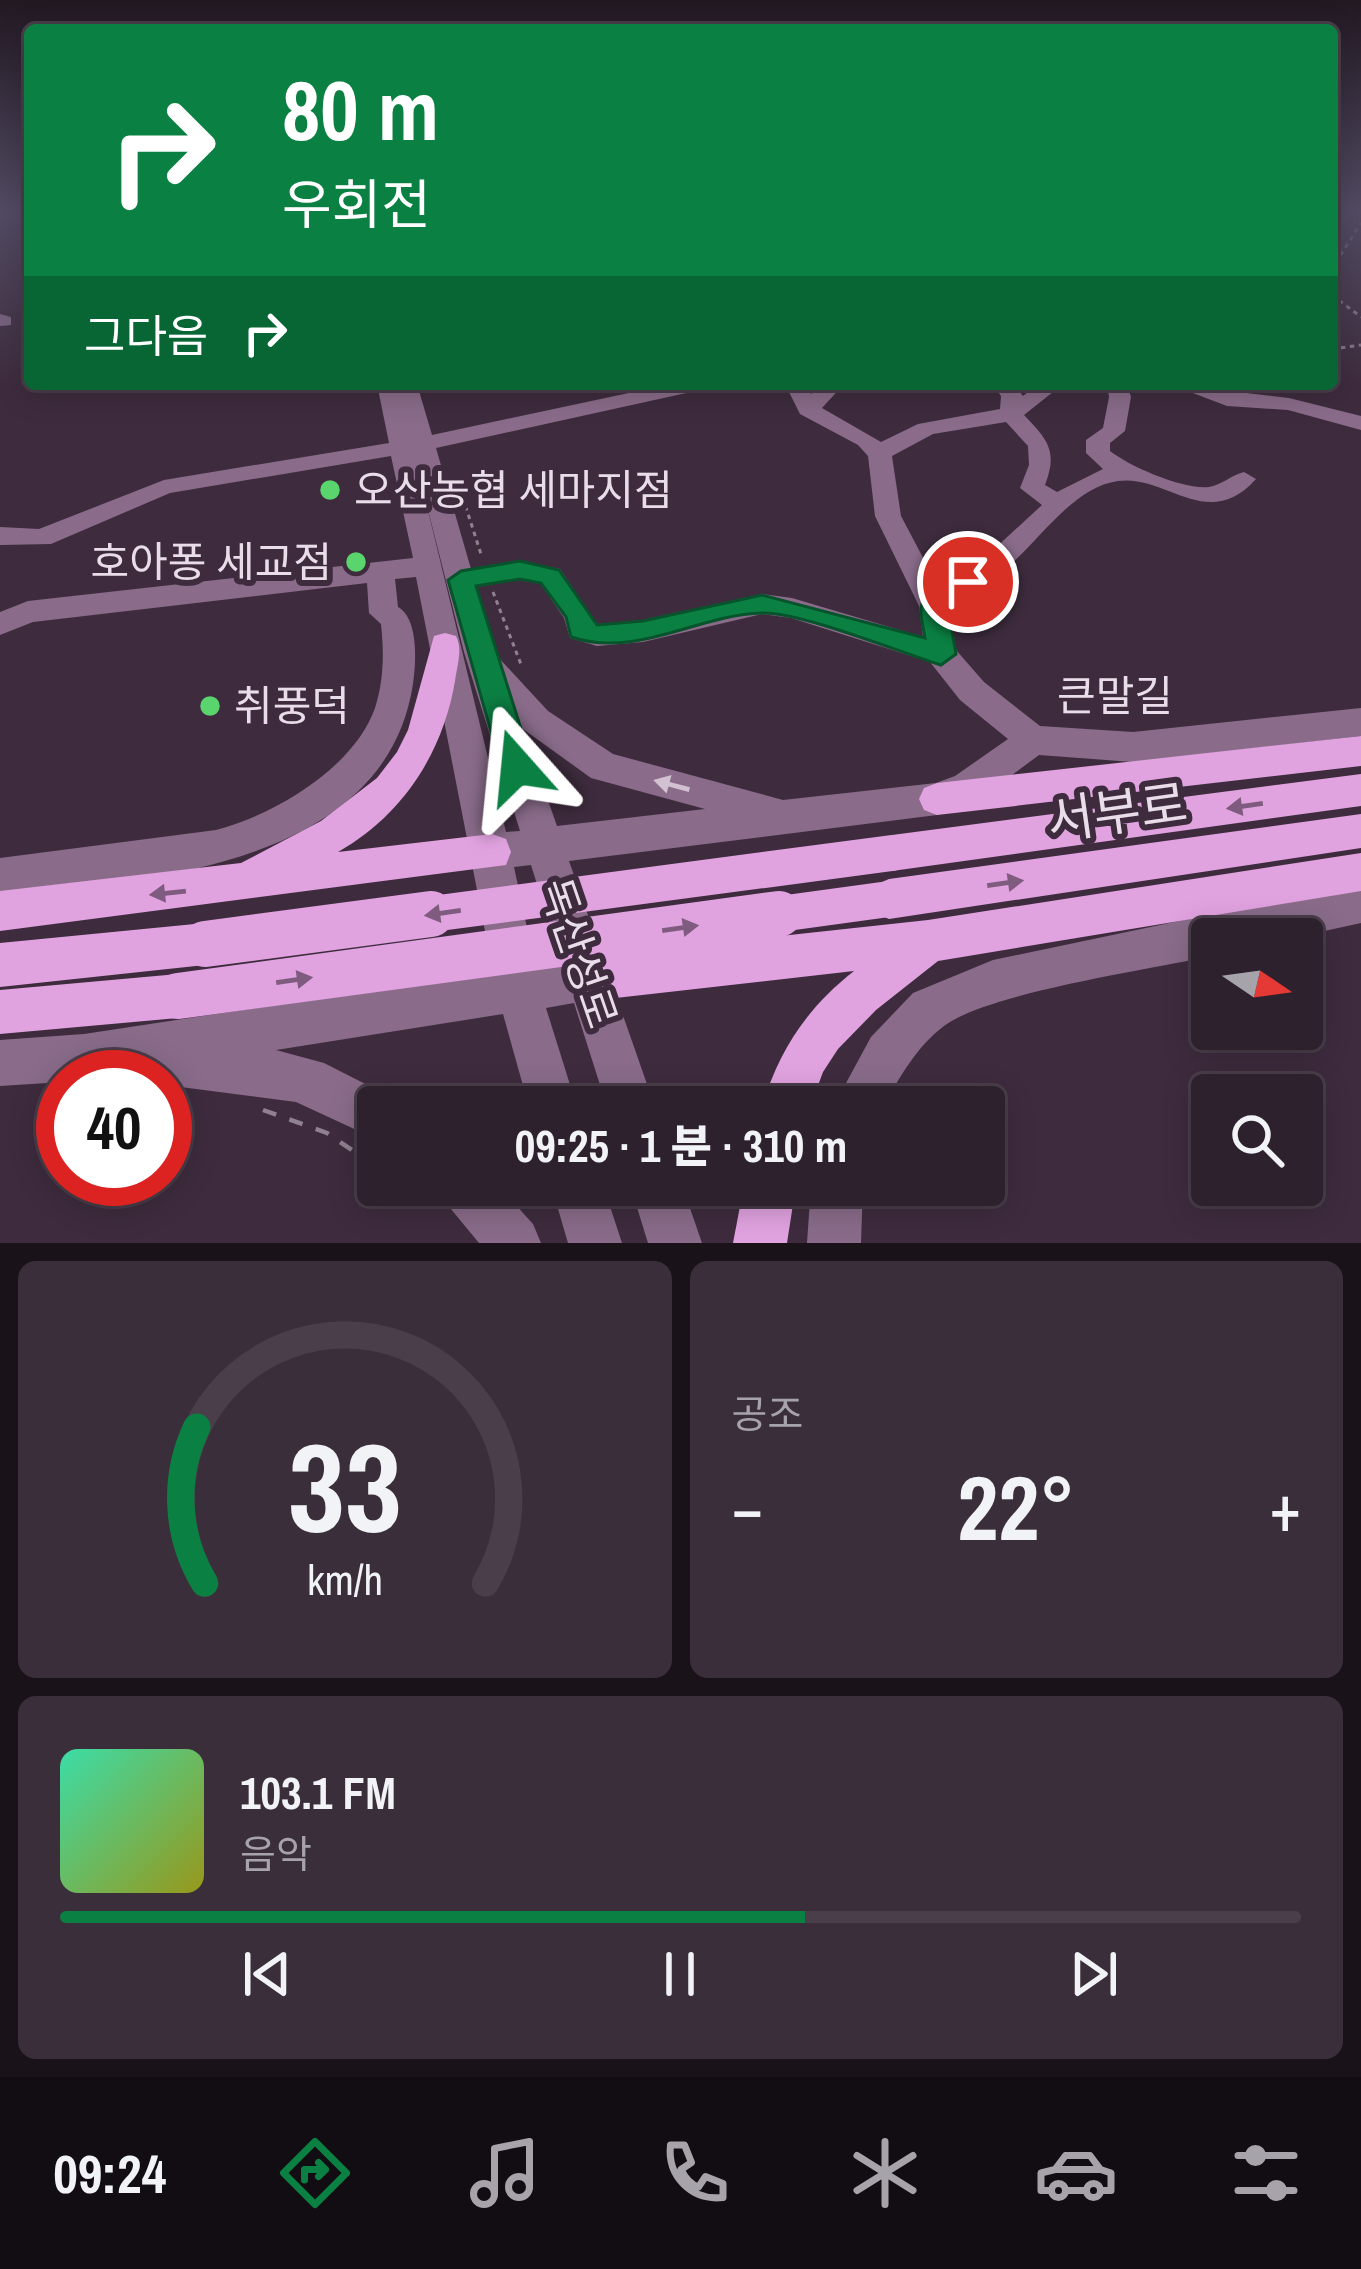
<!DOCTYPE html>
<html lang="ko">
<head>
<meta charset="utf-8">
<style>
	body { margin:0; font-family:"Archivo Narrow","Noto Sans KR",sans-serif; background:#3a2e3a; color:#f1f3f6; height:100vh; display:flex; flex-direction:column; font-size:45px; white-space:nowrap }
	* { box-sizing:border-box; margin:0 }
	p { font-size:39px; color:#a7a3aa }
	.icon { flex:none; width:66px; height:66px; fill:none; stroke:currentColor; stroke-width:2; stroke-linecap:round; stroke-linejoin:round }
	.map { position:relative; height:1243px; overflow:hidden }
	.side { display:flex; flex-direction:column; gap:18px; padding:18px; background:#191219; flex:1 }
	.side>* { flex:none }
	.hud { position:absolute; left:24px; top:24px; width:1314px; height:366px; border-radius:12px; box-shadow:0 6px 30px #0003,0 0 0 3px #493e4a; background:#0b8043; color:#fff; overflow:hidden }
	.needle { width:78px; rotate:103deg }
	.controls { position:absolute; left:1191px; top:918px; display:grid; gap:24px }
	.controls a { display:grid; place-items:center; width:132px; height:132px; border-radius:12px; background:#2e212e; box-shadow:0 6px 30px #0003,0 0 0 3px #493e4a; font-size:60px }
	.speed { position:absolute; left:36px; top:1050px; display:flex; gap:24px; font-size:60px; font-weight:700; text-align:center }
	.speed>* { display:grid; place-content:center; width:156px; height:156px; border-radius:50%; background:#2e212e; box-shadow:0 6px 30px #0003,0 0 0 3px #493e4a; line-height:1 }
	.speed .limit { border:18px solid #d22; background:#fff; color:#111 }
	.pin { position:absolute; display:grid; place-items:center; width:102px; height:102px; color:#fff; margin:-51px; border:6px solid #fff; border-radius:50%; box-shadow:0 3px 12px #0007 }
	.me { position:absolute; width:132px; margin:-66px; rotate:342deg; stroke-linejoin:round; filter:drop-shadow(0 0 9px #0008) }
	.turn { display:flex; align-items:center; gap:42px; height:252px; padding:0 60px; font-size:54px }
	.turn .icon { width:156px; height:156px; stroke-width:2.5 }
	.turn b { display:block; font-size:84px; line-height:102px }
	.then { display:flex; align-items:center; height:114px; padding:0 60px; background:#0003; gap:24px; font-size:45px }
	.big { font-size:90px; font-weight:800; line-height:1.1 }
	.side .widget { flex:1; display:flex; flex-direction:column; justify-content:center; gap:18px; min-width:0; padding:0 42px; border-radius:18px; background:#3a2e3a }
	.side .dial { align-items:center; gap:0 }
	.dial svg { height:312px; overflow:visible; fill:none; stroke:#493e4a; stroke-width:7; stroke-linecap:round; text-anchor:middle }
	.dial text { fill:#f1f3f6; stroke:none }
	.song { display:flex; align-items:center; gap:36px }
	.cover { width:144px; height:144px; border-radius:18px; background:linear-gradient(135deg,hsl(160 70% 55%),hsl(60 70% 35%)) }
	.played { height:12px; border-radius:6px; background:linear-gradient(90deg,#0b8043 60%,#493e4a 60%) }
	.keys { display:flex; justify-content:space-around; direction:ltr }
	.heat { display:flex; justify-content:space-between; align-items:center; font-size:66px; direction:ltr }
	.side .tiles { flex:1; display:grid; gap:18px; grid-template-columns:1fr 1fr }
	.widget:last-child { grid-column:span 2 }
	.trip { position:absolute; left:357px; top:1086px; width:648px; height:120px; border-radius:12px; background:#2e212e; box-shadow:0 6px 30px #0003,0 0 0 3px #493e4a; font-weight:800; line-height:120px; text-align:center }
	.tabs { display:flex; height:192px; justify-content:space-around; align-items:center; background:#120d12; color:#a7a3aa }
	.tabs .icon { width:84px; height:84px }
	.tabs .on { color:#0b8043 }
	.tabs b { font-size:54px; color:#f1f3f6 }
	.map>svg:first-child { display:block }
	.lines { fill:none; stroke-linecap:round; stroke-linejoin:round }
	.path-far1 { stroke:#908190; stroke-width:3; stroke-dasharray:4.5 4.5; stroke-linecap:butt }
	.path { stroke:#908190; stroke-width:4.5; stroke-dasharray:14 14; stroke-linecap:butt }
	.minor { fill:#8a6c8a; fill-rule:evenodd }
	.major { fill:#e1a3e0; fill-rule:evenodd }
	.major-bridge-far1 { stroke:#e1a3e0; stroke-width:36 }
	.major-bridge { stroke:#e1a3e0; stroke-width:46 }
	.oneway { fill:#d1c1d1 }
	.oneway2 { fill:#7f5c7f }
	.route { fill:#0b8043; stroke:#07532c; stroke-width:3 }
	.poi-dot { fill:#5ad56e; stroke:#3e2c3e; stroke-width:4.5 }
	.labels { text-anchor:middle; stroke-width:12; stroke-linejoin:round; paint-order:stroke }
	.poi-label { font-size:42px; fill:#e9dde9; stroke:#3e2c3e; text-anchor:start }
	.street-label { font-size:42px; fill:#e9dde9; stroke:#3e2c3e }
	.near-street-label { font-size:51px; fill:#e9dde9; stroke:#3e2c3e }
</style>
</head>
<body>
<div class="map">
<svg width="1361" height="1243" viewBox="0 0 1361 1243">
	<rect width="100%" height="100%" fill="#3e2c3e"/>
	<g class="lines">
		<g class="path-far1">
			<polyline points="1332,255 1340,256 1361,223"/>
			<polyline points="1332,295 1361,317"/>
			<polyline points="1332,349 1361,345"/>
			<polyline points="460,489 481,554"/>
			<polyline points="493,592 522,667"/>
		</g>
		<polyline class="path" points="263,1110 327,1133 378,1168"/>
		<g class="minor">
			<polygon points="0,314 11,317 11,325 0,326"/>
			<path d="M377 384H417L432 435 671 384H710L700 390 436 448 471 569 520 561 560 569 597 624 643 620 762 594 792 598 923 637 919 606 875 516 868 456 858 445 800 414 785 384H805L811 394 822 384H844L822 408 881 442 918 424 1000 409 1001 396 993 384H1014L1023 396 1038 384H1063L1024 415C1048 440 1058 451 1045 485L1057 492 1103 469 1086 453V440L1103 428 1109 397 1107 384H1127L1131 397 1125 431 1110 443V451C1129 466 1183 490 1209 487 1221 485 1232 475 1244 472L1256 479C1208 533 1166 474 1118 481 1074 487 1041 538 1009 566 990 582 969 595 949 610L956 650 984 682 1040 726 1133 732 1361 708V736L1133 762 1039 755 981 798 937 815 569 861 655 1107H607L574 1003 546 1008 577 1107H529L503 1014 276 1050 324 1063 395 1099 399 1107H378V1140L296 1102 165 1085V1077H63V1082L0 1086V1040L84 1034 493 972 416 577 395 579 398 607C419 619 416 663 413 684 385 868 142 881 0 896V858L216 830C274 815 354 768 375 708 384 680 384 652 381 624L369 613 367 583 33 622 0 635V612L28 601 413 558 391 456 170 493 51 544 0 545V527L39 529 164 480 389 443ZM1006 422 1028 446 1029 465 1020 488 1042 505 992 551 939 588 901 516 892 456 933 434ZM422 486 464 652 520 831 506 832ZM520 579 541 584 564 618 570 638 597 646 643 642 762 614 791 618 930 662 960 700 1008 739 955 776 936 783 783 800 613 754 548 711 497 656 477 587ZM523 729 591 778 705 809 557 826ZM531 865 561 961 535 965 514 867Z"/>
			<polygon points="1169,384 1289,398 1361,416 1361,430 1288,410 1227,406"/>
			<path d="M1361 883V923L1288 939H1212V956C1152 969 987 993 944 1026 917 1046 899 1078 883 1107H833L871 1037 913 993 993 960Z"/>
			<polygon points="438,1185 498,1185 533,1224 541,1243 479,1243 446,1203"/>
			<polygon points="551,1185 603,1185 622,1243 568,1243"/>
			<polygon points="630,1185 682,1185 702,1243 648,1243"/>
			<polygon points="811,1185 863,1185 861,1243 807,1243"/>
		</g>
		<g class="major">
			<path d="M445 633 456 636C463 649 457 666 455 681 443 753 402 816 338 852L492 834 506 839 511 852 506 865 0 931V891L241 863 321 821 377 778 397 752 408 730 434 636Z"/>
			<polygon points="1361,736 1361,766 937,815 924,810 919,799 924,788 937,783"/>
			<polygon points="1361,774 1361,806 892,871 878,866 873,853 878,840 892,835"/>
			<polygon points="1361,814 1361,848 889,919 875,913 869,899 875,885 889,879"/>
			<path d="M1361 853V891L938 961 876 1010 838 1049 823 1072 810 1107H762C779 1050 807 1008 854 971L589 1001 574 994 567 979 574 964 589 957 928 920Z"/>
			<polygon points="205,923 220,929 226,944 220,959 205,965 0,987 0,943"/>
			<polygon points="178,974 194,980 200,996 194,1012 178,1018 0,1034 0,990"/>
			<polygon points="744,1185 796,1185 787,1243 733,1243"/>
		</g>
		<g class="major-bridge-far1">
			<polyline points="409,917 892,853"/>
			<polyline points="757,917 889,899"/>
		</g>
		<g class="major-bridge">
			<polyline points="205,944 431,914"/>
			<polyline points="178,996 779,914"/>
		</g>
	</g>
	<defs><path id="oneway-solid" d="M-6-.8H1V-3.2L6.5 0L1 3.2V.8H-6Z" transform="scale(3)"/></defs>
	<use class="oneway" href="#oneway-solid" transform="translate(672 785) rotate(-165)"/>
	<g class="oneway2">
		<use href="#oneway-solid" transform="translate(1245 806) rotate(172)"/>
		<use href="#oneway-solid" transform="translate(1005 883) rotate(-8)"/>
		<use href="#oneway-solid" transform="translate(168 893) rotate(174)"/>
		<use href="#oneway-solid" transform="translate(443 913) rotate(172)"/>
		<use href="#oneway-solid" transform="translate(680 928) rotate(-8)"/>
		<use href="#oneway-solid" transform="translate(294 980) rotate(-8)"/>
	</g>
	<linearGradient id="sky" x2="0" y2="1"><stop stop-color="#221822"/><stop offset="0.55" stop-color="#524b63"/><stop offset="1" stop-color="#524b63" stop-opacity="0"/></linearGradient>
	<rect width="1361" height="385" fill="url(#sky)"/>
	<path class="route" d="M520 561 559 570 597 625 643 621 762 595 925 638C924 630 920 617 921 608 923 590 961 571 977 575L981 582 948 609 956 654 941 665C899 652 801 612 762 613 696 615 637 659 571 637L566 617 541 583 520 579 476 586 533 767 529 777 517 781 506 777 501 767 448 580 461 571Z"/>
	<g class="poi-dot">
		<circle cx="330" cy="490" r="12"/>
		<circle cx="356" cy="562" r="12"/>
		<circle cx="210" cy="706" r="12"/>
	</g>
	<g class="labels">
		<g class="poi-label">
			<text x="354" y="505">오산농협 세마지점</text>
			<text x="332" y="577" text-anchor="end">호아퐁 세교점</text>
			<text x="234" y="721">취풍덕</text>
		</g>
		<g class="street-label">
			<text x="1115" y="711">큰말길</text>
			<text transform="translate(579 953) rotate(71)" y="15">독산성로</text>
		</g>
		<g class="near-street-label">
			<text transform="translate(1117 812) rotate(-8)" y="18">서부로</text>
		</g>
	</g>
</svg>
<div class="controls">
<a><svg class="needle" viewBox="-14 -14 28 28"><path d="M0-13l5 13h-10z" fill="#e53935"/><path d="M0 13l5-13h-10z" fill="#a7a3aa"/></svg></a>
<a><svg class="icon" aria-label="search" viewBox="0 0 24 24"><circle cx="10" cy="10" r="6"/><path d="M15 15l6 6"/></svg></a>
</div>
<div class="speed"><div class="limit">40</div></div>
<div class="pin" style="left:968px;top:582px;background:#d93025"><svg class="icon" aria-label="arrive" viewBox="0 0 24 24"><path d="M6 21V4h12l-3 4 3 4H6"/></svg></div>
<svg class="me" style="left:517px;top:767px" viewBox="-20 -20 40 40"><path d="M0-17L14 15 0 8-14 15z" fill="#0b8043" stroke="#fff" stroke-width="4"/></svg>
<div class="trip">09:25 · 1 분 · 310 m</div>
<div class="hud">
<div class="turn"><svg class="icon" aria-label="right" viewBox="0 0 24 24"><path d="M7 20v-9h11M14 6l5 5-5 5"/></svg><div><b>80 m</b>우회전</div></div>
<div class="then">그다음<svg class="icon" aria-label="right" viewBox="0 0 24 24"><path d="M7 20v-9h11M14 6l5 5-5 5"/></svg></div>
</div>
</div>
<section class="side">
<div class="tiles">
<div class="widget dial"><svg viewBox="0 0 100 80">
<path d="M14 69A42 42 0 1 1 86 69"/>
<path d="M14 69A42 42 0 0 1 12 29" stroke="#0b8043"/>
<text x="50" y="56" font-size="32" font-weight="700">33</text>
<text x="50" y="72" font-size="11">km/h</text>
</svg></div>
<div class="widget"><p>공조</p>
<div class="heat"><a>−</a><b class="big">22°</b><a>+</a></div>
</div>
<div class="widget">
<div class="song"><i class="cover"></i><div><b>103.1 FM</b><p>음악</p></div></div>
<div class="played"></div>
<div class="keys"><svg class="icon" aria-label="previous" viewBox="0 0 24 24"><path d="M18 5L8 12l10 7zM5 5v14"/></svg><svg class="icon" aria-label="pause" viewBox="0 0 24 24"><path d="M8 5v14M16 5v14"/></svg><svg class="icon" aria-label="next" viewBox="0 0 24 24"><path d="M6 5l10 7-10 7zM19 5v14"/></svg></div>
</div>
</div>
</section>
<nav class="tabs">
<b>09:24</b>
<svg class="icon on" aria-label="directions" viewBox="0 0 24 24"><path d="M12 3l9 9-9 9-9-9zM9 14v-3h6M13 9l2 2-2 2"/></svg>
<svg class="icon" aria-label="music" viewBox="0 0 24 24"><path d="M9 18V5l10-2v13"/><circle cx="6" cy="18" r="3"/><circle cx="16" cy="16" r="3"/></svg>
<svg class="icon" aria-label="phone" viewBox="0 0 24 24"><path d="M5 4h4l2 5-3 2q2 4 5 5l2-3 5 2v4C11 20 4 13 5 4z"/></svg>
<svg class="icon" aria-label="climate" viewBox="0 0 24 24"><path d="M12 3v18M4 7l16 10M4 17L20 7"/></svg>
<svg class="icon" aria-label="car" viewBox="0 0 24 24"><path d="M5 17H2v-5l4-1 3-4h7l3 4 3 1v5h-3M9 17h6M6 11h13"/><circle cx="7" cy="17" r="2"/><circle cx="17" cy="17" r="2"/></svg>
<svg class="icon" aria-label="filters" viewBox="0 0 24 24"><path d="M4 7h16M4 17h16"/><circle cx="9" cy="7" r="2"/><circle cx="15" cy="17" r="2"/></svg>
</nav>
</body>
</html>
